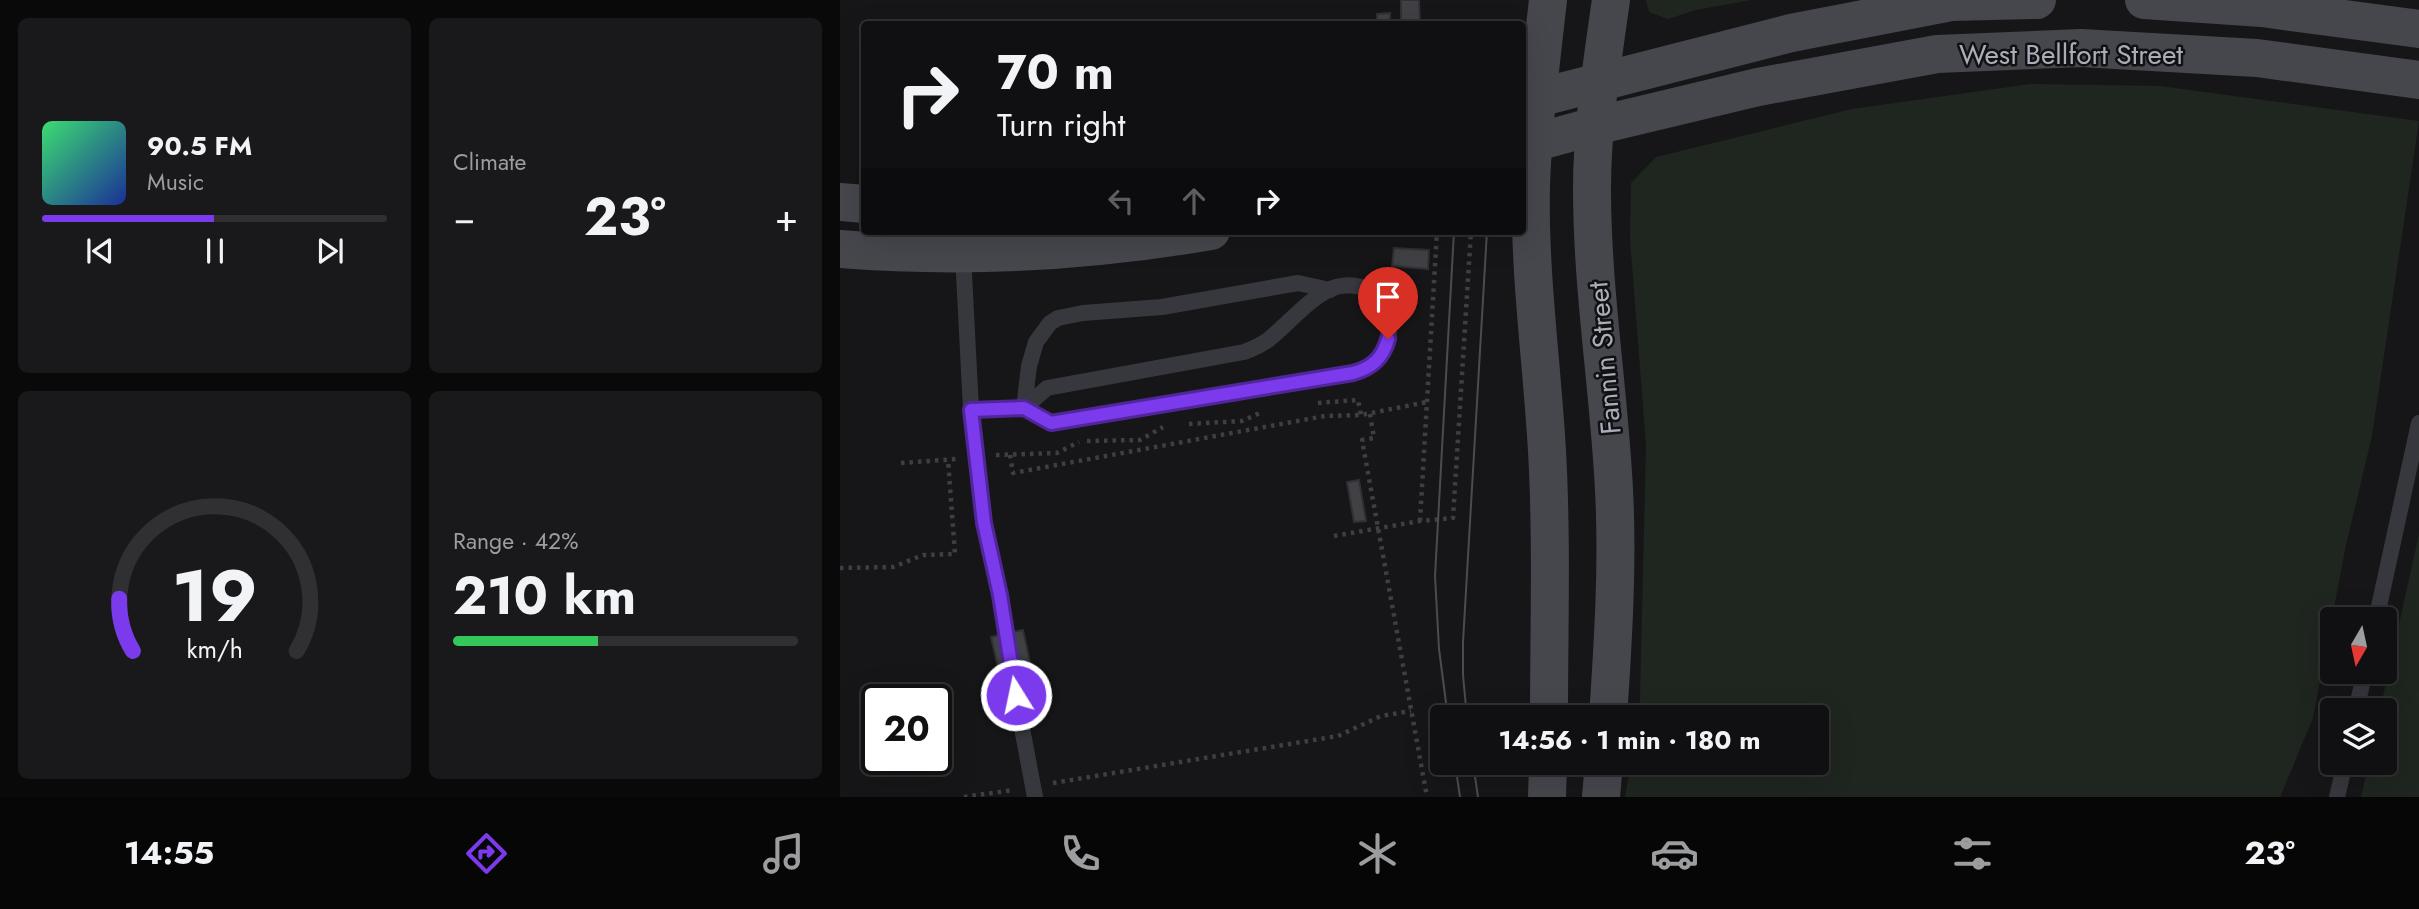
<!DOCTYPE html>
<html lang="en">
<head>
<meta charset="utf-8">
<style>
	body { margin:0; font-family:Jost,sans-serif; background:#19191b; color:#f1f3f6; height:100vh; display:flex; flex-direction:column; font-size:26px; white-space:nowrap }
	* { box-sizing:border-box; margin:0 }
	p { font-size:23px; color:#9c9d9f }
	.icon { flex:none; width:38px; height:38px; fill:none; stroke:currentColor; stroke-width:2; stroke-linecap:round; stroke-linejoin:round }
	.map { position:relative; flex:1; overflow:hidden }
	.side { display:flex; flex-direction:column; gap:18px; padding:18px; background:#09090a; width:840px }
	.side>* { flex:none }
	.guide { position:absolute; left:21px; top:21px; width:665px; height:214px; border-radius:7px; box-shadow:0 7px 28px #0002,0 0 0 2px #303032; background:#101012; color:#f1f3f6; overflow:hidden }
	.needle { width:46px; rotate:189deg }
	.controls { position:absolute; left:1480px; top:607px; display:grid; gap:14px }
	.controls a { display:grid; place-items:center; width:77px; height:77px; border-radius:7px; background:#101012; box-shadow:0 7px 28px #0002,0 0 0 2px #303032; font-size:35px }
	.speed { position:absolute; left:21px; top:684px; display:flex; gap:14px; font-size:35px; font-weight:700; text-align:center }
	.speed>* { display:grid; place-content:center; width:91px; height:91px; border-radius:50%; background:#101012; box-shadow:0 7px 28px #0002,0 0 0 2px #303032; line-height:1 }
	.speed .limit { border:4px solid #111; border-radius:10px; background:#fff; color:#111 }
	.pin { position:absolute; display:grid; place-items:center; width:60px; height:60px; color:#fff; margin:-72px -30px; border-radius:50% 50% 50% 0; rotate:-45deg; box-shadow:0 0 7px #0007 }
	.pin .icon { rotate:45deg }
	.me { position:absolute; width:77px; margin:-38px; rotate:350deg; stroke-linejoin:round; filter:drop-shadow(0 0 5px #0008) }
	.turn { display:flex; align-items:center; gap:24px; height:147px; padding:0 21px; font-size:32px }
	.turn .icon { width:91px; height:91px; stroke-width:2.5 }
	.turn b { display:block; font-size:49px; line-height:60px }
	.lanes { display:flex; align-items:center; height:66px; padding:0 21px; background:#0003; justify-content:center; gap:35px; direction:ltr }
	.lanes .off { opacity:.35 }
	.big { font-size:52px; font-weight:700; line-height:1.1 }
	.side .card { flex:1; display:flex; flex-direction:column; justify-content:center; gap:10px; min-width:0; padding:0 24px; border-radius:10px; background:#19191b }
	.side .dial { align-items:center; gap:0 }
	.dial svg { height:182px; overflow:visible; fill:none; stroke:#303032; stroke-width:7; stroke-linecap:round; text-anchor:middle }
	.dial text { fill:#f1f3f6; stroke:none }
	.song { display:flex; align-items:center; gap:21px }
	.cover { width:84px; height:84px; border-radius:10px; background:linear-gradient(135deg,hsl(140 70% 55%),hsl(230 70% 35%)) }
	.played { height:7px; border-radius:4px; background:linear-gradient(90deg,#7c3aed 50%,#303032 50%) }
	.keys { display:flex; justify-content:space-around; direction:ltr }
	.heat { display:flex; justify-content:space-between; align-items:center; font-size:38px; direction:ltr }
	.charge { height:10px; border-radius:5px; background:linear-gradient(90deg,#34c759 42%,#303032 0) }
	.side .tiles { flex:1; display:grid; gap:18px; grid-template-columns:repeat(2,1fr) }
	.trip { position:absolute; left:590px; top:705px; width:399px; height:70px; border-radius:7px; background:#101012; box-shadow:0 7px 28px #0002,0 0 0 2px #303032; font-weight:700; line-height:70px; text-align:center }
	.tabs { display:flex; height:112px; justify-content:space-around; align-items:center; background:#060607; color:#9c9d9f }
	.tabs .icon { width:49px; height:49px }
	.tabs .selected { color:#7c3aed }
	.tabs b { font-size:32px; color:#f1f3f6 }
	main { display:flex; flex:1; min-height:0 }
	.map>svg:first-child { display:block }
	.green { fill:#1e261f }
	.building { fill:#404145; stroke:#303034; stroke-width:2 }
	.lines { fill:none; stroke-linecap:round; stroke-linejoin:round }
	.path { stroke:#3d3f44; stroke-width:4.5; stroke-dasharray:3.5 5; stroke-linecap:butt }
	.service { stroke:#37383d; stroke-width:16 }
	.secondary { stroke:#45474d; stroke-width:38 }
	.tram { stroke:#4a4c52; stroke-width:2 }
	.route-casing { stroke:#51269a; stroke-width:18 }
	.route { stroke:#7c3aed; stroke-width:12 }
	.labels { text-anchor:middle; stroke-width:5; stroke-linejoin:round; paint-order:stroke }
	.street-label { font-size:28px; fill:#a8adb8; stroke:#111113 }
</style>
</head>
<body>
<main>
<section class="side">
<div class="tiles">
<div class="card">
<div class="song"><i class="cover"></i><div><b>90.5 FM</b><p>Music</p></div></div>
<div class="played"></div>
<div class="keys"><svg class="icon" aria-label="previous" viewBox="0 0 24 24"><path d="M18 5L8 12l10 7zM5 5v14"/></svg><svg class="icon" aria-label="pause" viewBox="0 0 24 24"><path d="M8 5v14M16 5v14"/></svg><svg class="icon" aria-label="next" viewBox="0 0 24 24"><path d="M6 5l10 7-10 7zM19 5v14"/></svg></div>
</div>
<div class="card"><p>Climate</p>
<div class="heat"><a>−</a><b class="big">23°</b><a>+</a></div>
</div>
<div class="card dial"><svg viewBox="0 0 100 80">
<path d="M14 69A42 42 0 1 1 86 69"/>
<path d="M14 69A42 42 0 0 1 8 46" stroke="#7c3aed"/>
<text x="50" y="56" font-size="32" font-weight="700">19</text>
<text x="50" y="72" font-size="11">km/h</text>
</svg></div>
<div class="card"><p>Range · 42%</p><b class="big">210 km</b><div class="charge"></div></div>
</div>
</section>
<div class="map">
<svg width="1579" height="797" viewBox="0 0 1579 797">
	<rect width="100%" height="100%" fill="#161618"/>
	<g class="green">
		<polygon points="806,0 911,0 856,10 828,19 809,12"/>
		<polygon points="1190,84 1320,86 1579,121 1532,436 1506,545 1473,718 1440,797 785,797 791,763 976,763 976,718 797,717 800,699 806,445 790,239 791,183 816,157 1012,109"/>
		<polygon points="1579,534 1579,797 1521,797 1529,763 1545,763 1545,710 1540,710"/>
	</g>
	<g class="building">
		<polygon points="561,0 579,0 580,24 561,24"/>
		<polygon points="550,13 550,24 537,24 537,14"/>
		<polygon points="554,248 589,250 588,269 552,266"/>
		<polygon points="519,480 526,521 514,522 507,482"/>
		<polygon points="183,630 199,704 168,711 151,637"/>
	</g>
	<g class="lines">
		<g class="path">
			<polyline points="478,403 518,400 521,415"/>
			<polyline points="530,414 534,438 522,440 587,797"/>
			<polyline points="349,424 402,421 422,412"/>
			<polyline points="247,441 300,440 323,427"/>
			<polyline points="156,455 217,453 239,442"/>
			<polyline points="170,455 173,473 485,416 521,415 587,402"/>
			<polyline points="61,463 116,459"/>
			<polyline points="580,521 597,231"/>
			<polyline points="494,536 580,521 613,518 631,231"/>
			<polyline points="0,568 53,567 83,555 115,554 108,460"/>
			<polyline points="213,783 498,736 541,716 571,711"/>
			<polyline points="124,797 173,790"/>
		</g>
		<g class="service">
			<polyline points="123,254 131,410 144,523 160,595 171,670 195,797"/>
			<polyline points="184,408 189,366 196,342 210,323 218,318 243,313 322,307 458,283 490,290"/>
			<path d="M131 410 184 408 211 423 513 373C572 356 553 273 496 287 474 293 447 325 428 340 421 345 412 349 404 352L207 388 184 408"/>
			<polyline points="1536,620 1579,423"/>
			<polyline points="1516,710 1525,672"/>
			<polyline points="1497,797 1505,763"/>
		</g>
		<g class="secondary">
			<path d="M708 0C701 62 693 124 691 186 689 274 702 363 707 451 712 540 709 629 709 718"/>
			<polyline points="1304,0 1422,8 1579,29"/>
			<polyline points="682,102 951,33 1111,2 1197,0"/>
			<polyline points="682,146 755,126 918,87 1097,54 1241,48 1417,58 1579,80"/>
			<polyline points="0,202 24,204"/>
			<path d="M0 249C125 259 248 252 371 231"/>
			<path d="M768 718C773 642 778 566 774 490 769 390 752 290 752 189 752 126 762 63 771 0"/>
			<polyline points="707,797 708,763"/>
			<polyline points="761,797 764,763"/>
		</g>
		<g class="tram">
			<polyline points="608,718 599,649 595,576 614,231"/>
			<polyline points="627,718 623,675 623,642 647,231"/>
			<polyline points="615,763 620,797"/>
			<polyline points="633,763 638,797"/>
		</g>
	</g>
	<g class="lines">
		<g class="route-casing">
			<path id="route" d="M176 695 160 595 144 523 131 410 184 408 211 423 513 373C532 368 543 358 548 339"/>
		</g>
		<use href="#route" class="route"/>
	</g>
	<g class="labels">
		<g class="street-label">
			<text x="1231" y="64">West Bellfort Street</text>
			<text transform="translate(764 358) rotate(-95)" y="10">Fannin Street</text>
		</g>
	</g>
</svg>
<div class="controls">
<a><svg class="needle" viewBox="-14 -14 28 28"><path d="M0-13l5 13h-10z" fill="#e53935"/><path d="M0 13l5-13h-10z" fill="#9c9d9f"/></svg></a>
<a><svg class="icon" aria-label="layers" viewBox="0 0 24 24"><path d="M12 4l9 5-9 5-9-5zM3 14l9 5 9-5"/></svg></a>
</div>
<div class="speed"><div class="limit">20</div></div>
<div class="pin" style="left:548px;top:339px;background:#d93025"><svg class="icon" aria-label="arrive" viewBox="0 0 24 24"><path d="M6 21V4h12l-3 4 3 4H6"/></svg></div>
<svg class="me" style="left:176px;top:695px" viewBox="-20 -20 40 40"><circle r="17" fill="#7c3aed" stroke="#fff" stroke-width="3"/><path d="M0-11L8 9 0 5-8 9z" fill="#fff"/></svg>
<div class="trip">14:56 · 1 min · 180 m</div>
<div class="guide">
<div class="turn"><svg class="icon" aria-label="right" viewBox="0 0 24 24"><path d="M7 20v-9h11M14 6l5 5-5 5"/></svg><div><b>70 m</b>Turn right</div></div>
<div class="lanes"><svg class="icon off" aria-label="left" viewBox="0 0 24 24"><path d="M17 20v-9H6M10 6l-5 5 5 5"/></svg><svg class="icon off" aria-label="ahead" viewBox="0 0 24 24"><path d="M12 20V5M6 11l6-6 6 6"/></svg><svg class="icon" aria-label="right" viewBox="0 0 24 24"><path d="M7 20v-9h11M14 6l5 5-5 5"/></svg></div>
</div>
</div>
</main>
<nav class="tabs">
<b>14:55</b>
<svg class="icon selected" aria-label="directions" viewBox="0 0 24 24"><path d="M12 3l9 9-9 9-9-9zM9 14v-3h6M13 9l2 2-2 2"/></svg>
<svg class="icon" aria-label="music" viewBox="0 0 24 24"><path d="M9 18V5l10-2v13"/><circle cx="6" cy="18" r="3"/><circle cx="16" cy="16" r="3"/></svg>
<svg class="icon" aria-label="phone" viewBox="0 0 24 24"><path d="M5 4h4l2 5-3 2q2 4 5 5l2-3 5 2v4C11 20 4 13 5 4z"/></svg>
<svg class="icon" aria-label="climate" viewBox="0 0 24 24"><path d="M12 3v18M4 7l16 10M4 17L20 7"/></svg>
<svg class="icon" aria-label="car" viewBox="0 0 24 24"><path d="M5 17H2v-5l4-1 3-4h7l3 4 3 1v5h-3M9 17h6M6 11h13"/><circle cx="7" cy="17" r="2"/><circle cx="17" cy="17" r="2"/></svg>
<svg class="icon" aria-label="filters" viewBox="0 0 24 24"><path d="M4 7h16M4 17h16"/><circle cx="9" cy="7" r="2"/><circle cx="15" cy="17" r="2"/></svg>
<b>23°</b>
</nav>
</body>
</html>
